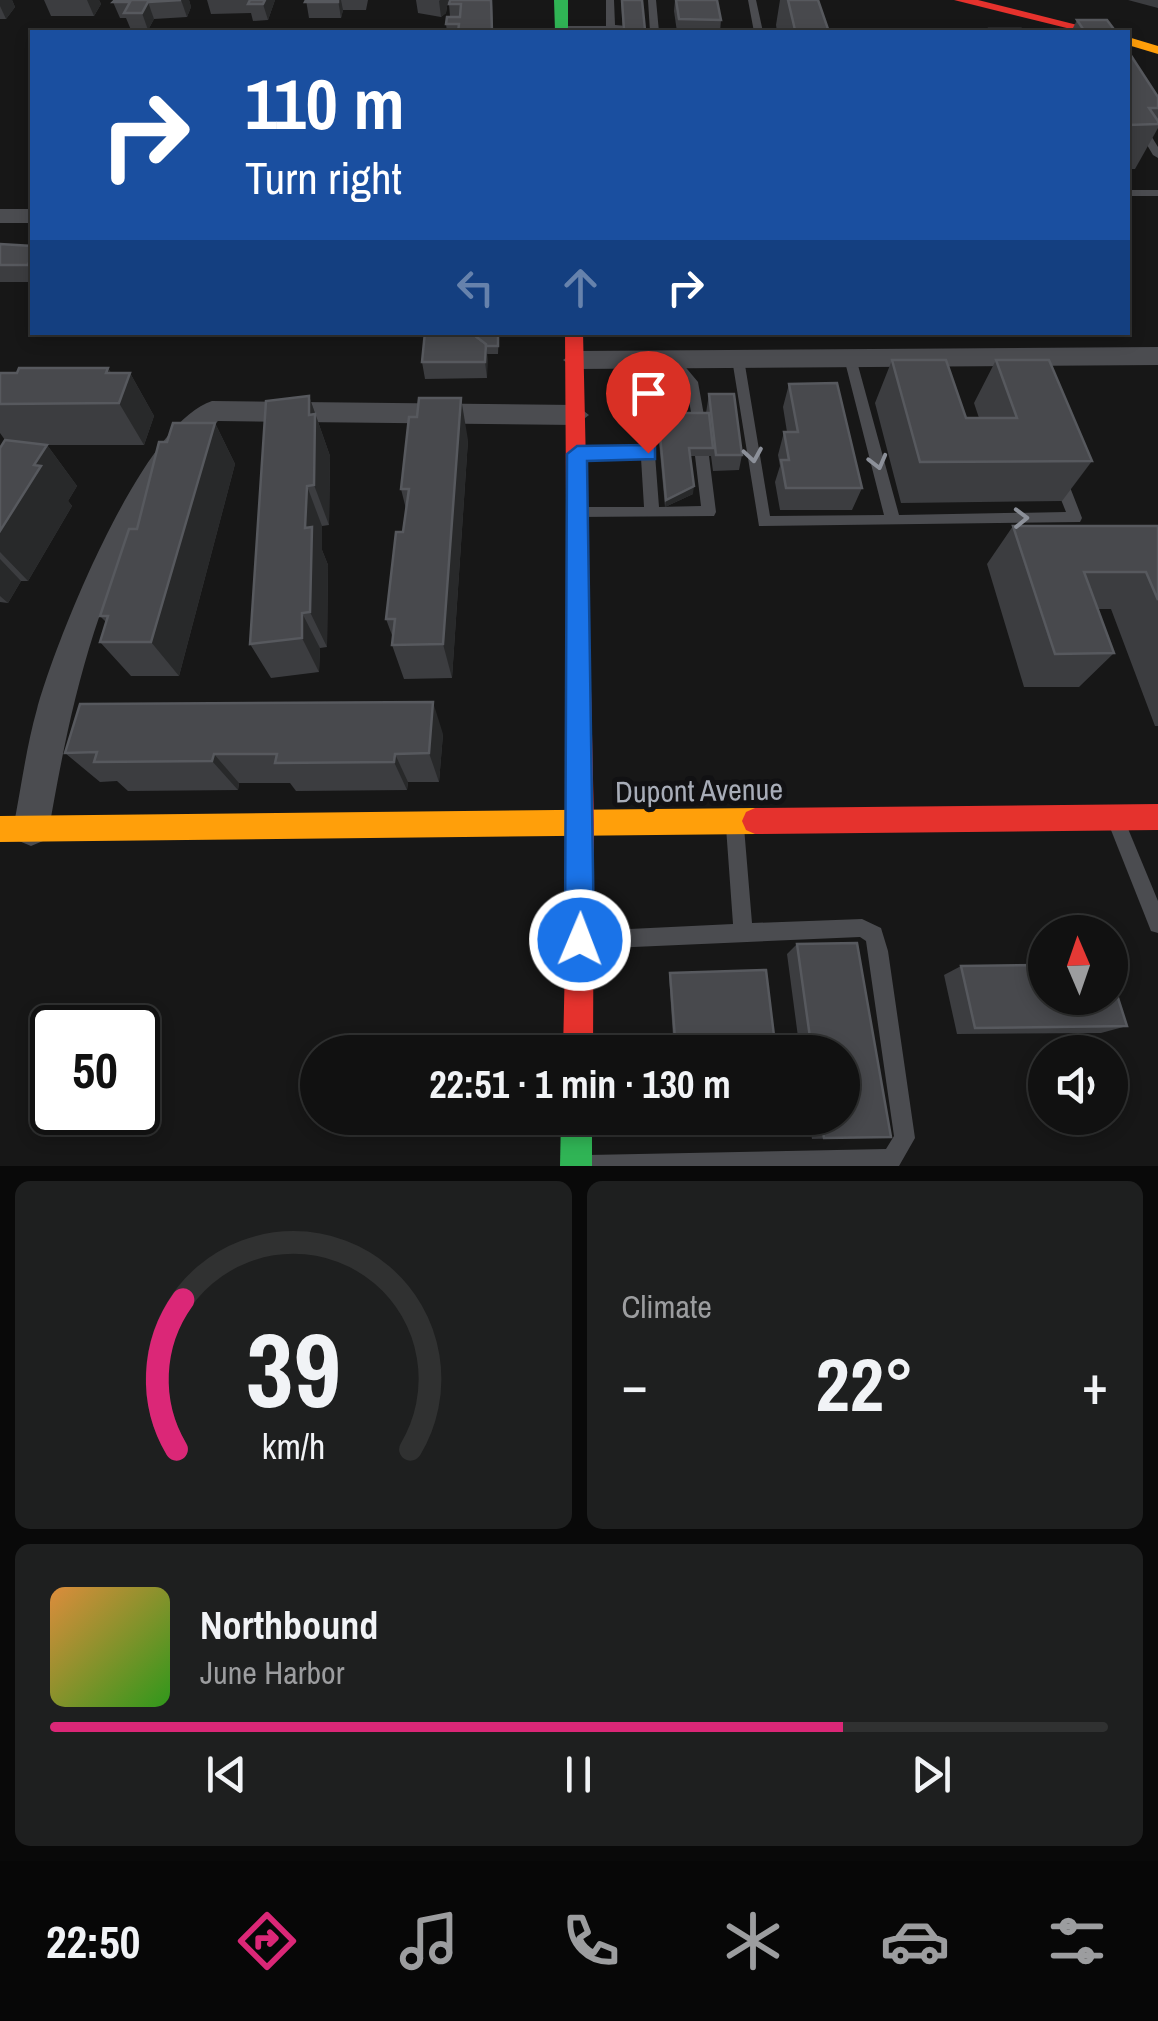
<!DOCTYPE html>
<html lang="en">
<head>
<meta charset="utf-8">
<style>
	body { margin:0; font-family:"Archivo Narrow",sans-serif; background:#1e1f1f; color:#f1f3f6; height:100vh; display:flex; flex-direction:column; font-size:38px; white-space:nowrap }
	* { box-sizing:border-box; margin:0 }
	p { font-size:32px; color:#9c9d9f }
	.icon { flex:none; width:55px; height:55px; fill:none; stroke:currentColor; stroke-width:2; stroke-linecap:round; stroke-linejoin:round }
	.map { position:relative; height:1166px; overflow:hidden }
	.panel { display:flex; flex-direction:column; gap:15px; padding:15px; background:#090909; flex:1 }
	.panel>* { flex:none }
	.banner { position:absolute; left:30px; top:30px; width:1100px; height:305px; border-radius:0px; box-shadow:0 5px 15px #0003,0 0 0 2px #303131; background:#1a4fa0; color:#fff; overflow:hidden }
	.needle { width:65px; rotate:358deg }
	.controls { position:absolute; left:1028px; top:915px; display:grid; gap:20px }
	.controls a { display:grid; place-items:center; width:100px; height:100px; border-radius:50%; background:#111; box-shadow:0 5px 15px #0003,0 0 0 2px #303131; font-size:50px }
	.speed { position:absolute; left:30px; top:1005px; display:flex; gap:20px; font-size:50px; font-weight:700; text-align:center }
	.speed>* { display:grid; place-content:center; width:130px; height:130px; border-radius:50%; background:#111; box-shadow:0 5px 15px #0003,0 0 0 2px #303131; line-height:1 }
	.speed .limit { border:5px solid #111; border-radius:15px; background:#fff; color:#111 }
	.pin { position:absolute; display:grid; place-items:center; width:85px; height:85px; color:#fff; margin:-102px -42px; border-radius:50% 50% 50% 0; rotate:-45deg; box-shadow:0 0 10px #0007 }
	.pin .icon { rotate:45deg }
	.me { position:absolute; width:110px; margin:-55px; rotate:1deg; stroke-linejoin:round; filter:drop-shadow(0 0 8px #0008) }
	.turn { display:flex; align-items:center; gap:35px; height:210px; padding:0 50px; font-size:45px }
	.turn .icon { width:130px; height:130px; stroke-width:2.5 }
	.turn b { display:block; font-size:70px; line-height:85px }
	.lanes { display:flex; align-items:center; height:95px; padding:0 50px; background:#0003; justify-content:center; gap:50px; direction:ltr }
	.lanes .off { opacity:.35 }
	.big { font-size:75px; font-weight:700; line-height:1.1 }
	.panel .card { flex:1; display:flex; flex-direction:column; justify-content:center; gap:15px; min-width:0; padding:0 35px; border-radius:15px; background:#1e1f1f }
	.panel .dial { align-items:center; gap:0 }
	.dial svg { height:260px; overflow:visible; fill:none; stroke:#303131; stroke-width:7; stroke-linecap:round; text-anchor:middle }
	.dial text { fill:#f1f3f6; stroke:none }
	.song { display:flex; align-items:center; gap:30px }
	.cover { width:120px; height:120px; border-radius:15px; background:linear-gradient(135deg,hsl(30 70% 55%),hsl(110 70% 35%)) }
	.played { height:10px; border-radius:5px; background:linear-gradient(90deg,#db2777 75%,#303131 75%) }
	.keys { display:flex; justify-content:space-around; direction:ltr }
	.heat { display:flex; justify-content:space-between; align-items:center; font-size:55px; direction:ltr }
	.panel .tiles { flex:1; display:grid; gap:15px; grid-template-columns:1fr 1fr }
	.card:last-child { grid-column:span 2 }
	.trip { position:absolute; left:300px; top:1035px; width:560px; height:100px; border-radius:50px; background:#111; box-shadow:0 5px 15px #0003,0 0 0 2px #303131; font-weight:700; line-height:100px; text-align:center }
	.tab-bar { display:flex; height:160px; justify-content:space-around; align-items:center; background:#070707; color:#9c9d9f }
	.tab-bar .icon { width:70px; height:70px }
	.tab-bar .active { color:#db2777 }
	.tab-bar b { font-size:45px; color:#f1f3f6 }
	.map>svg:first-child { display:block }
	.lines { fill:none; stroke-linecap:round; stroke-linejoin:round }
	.lane { fill:#4b4c50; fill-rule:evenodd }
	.street { fill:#4b4c50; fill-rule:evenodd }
	.fast { fill:#30b455; fill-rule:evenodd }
	.slow { fill:#ff9f0a; fill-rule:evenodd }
	.jam { fill:#e5322d; fill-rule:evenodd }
	.wall { fill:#3c3d40 }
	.shaded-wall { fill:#28292a }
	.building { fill:#48494d; stroke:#57595e; stroke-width:2.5 }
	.oneway { stroke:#8c9099 }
	.route { fill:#1a73e8; stroke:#114b97; stroke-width:2.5 }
	.labels { text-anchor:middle; stroke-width:10; stroke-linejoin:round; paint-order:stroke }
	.street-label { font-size:30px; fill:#a8adb8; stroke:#111113 }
</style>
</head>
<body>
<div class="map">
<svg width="1158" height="1166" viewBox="0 0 1158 1166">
	<rect width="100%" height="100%" fill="#171717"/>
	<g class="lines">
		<g class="lane">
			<polygon points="606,0 614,0 615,25 626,26 626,30 615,32 562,32 557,29 562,26 606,26"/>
			<polygon points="648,0 656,0 659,32 650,32"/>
			<polygon points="748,0 756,0 763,32 754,32"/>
			<polygon points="1128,103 1133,106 1158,147 1158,158 1153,155 1128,113"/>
			<rect x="1128" y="190" width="30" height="6"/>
			<polygon points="850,354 856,358 899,515 1066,512 1052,477 1059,472 1066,477 1082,518 1080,522 759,526 732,359 738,355 744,359 770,516 884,515 844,358"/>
			<polygon points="673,356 677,357 698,382 705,421 698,426 693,424 687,389 651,402 659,507 701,506 695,456 702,451 709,456 716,512 714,516 576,517 574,513 581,507 644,507 641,458 577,459 570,454 577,449 640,448 637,399 639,396 683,380 667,360"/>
			<polygon points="1118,816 1124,819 1158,901 1158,933 1151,931 1109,825 1112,819"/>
			<polygon points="735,818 741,821 744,827 752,923 862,919 881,928 888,951 915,1138 899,1166 577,1166 580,1158 588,1155 886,1149 894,1136 866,941 860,937 588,949 581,947 579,940 581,933 588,931 733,924 726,827 729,821"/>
		</g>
		<g class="street">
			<rect x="0" y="209" width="32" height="14"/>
			<polygon points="1158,347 1158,365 576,369 563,360 576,351"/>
			<path d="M212 401 576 405 589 415 576 425 218 421C109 520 73 690 49 829L43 841 31 846 19 841 13 829C21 789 26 748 37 709 56 640 142 423 212 401Z"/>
		</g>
		<g class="fast">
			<polygon points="554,0 568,0 568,32 555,32"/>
			<polygon points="561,1118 592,1118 592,1166 560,1166"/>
		</g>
		<g class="slow">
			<polygon points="1128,37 1158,46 1158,54 1128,45"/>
			<polygon points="755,808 764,812 768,821 764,830 755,834 0,842 0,816"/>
		</g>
		<g class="jam">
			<polygon points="954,0 978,0 1105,32 1083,32"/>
			<polygon points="565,332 583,332 594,823 593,1052 563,1052 568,823"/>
			<polygon points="1158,804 1158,830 755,834 746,830 742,821 746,812 755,808"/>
		</g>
	</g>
	<g class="wall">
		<polygon points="0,0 12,0 15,7 6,19 0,19"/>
		<polygon points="44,0 99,0 101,4 94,16 51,16"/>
		<polygon points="115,0 189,0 191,7 187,17 154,19 148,30 131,30 126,18 120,18 113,2"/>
		<polygon points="207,0 275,0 268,20 253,21 251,13 211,14"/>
		<polygon points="306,0 368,0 366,10 343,10 341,18 309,18"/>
		<polygon points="416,0 448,0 446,13 441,17 418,13"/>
		<polygon points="492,0 493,32 447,32 446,24 450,17 449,4"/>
		<polygon points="621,0 642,0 645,32 623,32"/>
		<polygon points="675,0 717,0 721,20 720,32 677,32 674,11"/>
		<polygon points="780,0 818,0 829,32 846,32 777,32 776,25"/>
		<polygon points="1128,0 1158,0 1158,8"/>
		<polygon points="1077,20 1116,32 1071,32"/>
		<polygon points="1128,51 1158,97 1158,128 1135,169 1128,169"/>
		<polygon points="0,244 32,246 32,282 0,282"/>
		<polygon points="425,332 499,332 498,354 487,354 487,378 425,379 422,362"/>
		<polygon points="892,360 966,418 979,418 974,403 996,360 1092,461 1062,501 901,503 875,403"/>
		<polygon points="108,368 111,373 130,373 154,416 144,445 47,445 77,486 68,501 72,506 28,581 21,581 8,603 0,602 0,448 5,440 0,433 0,373"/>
		<polygon points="789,384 862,488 852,510 780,510 775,482 780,466 778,455 784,432 787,432 783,407"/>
		<polygon points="709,394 742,455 739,470 713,471 711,456 690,456 693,494 665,507 656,410 657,402 685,413 706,413"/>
		<polygon points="309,396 330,456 329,525 322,526 322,550 328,565 327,647 320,648 319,672 271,678 250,644"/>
		<polygon points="215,423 235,464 179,676 131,676 100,642 106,622 100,616 137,529 167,442"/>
		<polygon points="468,440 452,678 404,679 392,645 393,638 386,619 403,532 406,509 401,489"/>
		<polygon points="1013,526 1158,526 1158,726 1155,726 1111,609 1098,609 1114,653 1079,687 1024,687 987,564"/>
		<polygon points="443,734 439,782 408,782 407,790 296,791 290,783 239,783 238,790 128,791 117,781 100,782 65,753"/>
		<polygon points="797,944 891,1137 812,1139 808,1118 842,1118 842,1052 800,1052 787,954"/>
		<polygon points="961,966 1127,1026 1101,1033 957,1034 944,975"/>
		<polygon points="670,973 776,1052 674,1052 669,976"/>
	</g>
	<g class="shaded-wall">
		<polygon points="0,0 12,0 15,7 6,19 0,6"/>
		<polygon points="87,0 99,0 101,4 94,16"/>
		<polygon points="181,0 189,0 191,7 187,17"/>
		<polygon points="265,0 275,0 268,20 263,4"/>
		<polygon points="338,0 341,0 343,10 341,18"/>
		<polygon points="440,0 448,0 446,13 441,17 439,1"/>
		<polygon points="148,2 154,19 148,30 142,13"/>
		<polygon points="32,255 32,272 28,265"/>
		<polygon points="486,344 488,360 487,378 485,362"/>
		<polygon points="108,368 123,393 130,373 154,416 144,445 119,403 106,373"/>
		<polygon points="309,396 330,456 329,525 314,485 309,415"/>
		<polygon points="461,398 468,440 452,678 443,644"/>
		<polygon points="215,423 235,464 179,676 151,642"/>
		<polygon points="47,445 77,486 68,501 72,506 28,581 0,552 0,531 34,465"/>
		<polygon points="307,486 322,526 322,550 328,565 327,647 310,612 305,528"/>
		<polygon points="694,486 693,494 665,507 666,500"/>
		<polygon points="0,559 21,581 8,603 0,596"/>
		<polygon points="302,613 320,648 319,672 302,638"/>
		<polygon points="433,702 443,734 439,782 429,753"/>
		<polygon points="214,754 239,783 238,790 212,761"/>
		<polygon points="395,754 408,782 407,790 394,762"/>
	</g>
	<g class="building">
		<polygon points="115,0 181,0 148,2 142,13 124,13 130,2 113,2"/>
		<polygon points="250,0 265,0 263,4 248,4"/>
		<polygon points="306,0 338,0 338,2 305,2"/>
		<polygon points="450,0 491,0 492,32 458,32 459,24 446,24 447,17 460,17 461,4 449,4"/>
		<polygon points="622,0 642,0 645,30 624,30"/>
		<polygon points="676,0 717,0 721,20 679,19"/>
		<polygon points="788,0 818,0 829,32 846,32 810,32 795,30"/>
		<polygon points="1077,20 1107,20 1116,32 1085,32"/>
		<polygon points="990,29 1021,29 1023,32 992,32"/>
		<rect x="904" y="31" width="31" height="1"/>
		<polygon points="1128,51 1158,97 1158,108 1149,108 1158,121 1158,124 1128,125 1128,105 1129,105 1128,102"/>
		<polygon points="0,244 32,246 32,255 28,265 0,265"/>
		<polygon points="425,332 470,332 486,344 485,362 422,362"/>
		<polygon points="470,332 498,332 498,346 486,346 486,344"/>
		<polygon points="892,360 946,360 966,418 1017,418 996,360 1049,360 1092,461 920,462"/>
		<polygon points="19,368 108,368 106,373 130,373 119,403 0,404 0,373 17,373"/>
		<polygon points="837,383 862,488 786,488 781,460 789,460 784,432 798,432 789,384"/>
		<polygon points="682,391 685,413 709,413 713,448 689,448 694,486 666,500 657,402"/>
		<polygon points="709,394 734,394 742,455 716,455"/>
		<polygon points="309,396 309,415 315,414 314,485 307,486 305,528 312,527 310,612 302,613 302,638 250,644 266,401"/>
		<polygon points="419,398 461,398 443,644 392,645 395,619 386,619 396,532 403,532 409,489 401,489 409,417 417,417"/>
		<polygon points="173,423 215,423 151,642 100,642 108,616 100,616 129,529 137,529 159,442 167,442"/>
		<polygon points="5,440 47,445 34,465 41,466 0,531 0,448"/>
		<polygon points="1013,526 1158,526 1158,600 1146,572 1084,572 1114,653 1055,654"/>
		<polygon points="433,702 429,753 395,754 394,762 275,763 277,754 214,754 212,761 94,762 97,752 65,753 80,704"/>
		<polygon points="857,943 891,1137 824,1138 820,1118 842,1118 842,1052 812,1052 797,944"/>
		<polygon points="1045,965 1045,998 1110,998 1110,973 1127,1026 975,1028 961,966"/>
		<polygon points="766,970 776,1052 676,1052 670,973"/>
	</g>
	<defs><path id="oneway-chevron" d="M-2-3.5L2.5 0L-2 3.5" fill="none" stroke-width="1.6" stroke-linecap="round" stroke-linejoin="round" transform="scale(2.5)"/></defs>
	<g class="oneway">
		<use href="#oneway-chevron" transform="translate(753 455) rotate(81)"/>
		<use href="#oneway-chevron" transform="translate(878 462) rotate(75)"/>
		<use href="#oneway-chevron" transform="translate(1021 518) rotate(-1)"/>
	</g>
	<polygon class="route" points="648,445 655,447 655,459 587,461 594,940 590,950 580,954 569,950 565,940 567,454 577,446"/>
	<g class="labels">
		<g class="street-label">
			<text transform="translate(699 791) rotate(-1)" y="10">Dupont Avenue</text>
		</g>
	</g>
</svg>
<div class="controls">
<a><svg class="needle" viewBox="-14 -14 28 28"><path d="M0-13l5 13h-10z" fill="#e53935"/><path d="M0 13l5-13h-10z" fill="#9c9d9f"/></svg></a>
<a><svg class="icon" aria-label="sound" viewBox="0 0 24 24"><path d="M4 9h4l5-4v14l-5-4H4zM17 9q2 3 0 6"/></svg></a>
</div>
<div class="speed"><div class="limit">50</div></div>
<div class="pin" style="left:648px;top:453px;background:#d93025"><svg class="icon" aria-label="arrive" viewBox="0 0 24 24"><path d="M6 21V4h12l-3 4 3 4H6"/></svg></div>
<svg class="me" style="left:580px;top:940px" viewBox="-20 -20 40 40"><circle r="17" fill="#1a73e8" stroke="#fff" stroke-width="3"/><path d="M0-11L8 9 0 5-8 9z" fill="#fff"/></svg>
<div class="trip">22:51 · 1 min · 130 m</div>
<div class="banner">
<div class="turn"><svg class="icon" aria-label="right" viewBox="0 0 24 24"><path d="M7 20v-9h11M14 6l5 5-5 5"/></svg><div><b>110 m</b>Turn right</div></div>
<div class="lanes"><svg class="icon off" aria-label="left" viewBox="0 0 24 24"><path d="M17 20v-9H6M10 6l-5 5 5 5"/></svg><svg class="icon off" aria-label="ahead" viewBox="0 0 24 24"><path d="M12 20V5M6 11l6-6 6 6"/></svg><svg class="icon" aria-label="right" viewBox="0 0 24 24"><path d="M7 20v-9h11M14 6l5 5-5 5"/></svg></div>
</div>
</div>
<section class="panel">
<div class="tiles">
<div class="card dial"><svg viewBox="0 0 100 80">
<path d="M14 69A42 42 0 1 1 86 69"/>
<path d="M14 69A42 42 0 0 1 16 23" stroke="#db2777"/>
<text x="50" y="56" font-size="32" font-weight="700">39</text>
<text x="50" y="72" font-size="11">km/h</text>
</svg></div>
<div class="card"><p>Climate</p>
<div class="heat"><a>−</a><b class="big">22°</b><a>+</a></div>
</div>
<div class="card">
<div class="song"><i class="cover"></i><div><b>Northbound</b><p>June Harbor</p></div></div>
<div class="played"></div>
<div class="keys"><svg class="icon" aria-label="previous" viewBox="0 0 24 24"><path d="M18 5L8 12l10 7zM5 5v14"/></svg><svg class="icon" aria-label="pause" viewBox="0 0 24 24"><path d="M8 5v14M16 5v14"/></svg><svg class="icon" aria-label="next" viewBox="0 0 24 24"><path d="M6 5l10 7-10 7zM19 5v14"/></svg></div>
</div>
</div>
</section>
<nav class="tab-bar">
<b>22:50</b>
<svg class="icon active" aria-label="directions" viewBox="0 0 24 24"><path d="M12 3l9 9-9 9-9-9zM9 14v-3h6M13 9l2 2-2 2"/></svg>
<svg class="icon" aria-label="music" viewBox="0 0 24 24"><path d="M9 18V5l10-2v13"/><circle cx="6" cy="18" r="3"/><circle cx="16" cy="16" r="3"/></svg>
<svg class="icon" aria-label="phone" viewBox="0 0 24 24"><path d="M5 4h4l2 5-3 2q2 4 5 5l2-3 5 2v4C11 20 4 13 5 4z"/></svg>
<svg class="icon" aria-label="climate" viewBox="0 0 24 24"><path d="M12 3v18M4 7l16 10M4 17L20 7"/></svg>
<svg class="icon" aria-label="car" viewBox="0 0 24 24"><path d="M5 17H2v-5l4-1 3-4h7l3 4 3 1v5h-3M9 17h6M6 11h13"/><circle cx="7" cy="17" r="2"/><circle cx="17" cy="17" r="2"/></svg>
<svg class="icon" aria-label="filters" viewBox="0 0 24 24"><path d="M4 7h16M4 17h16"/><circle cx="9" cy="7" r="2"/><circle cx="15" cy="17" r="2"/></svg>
</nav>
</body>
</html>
